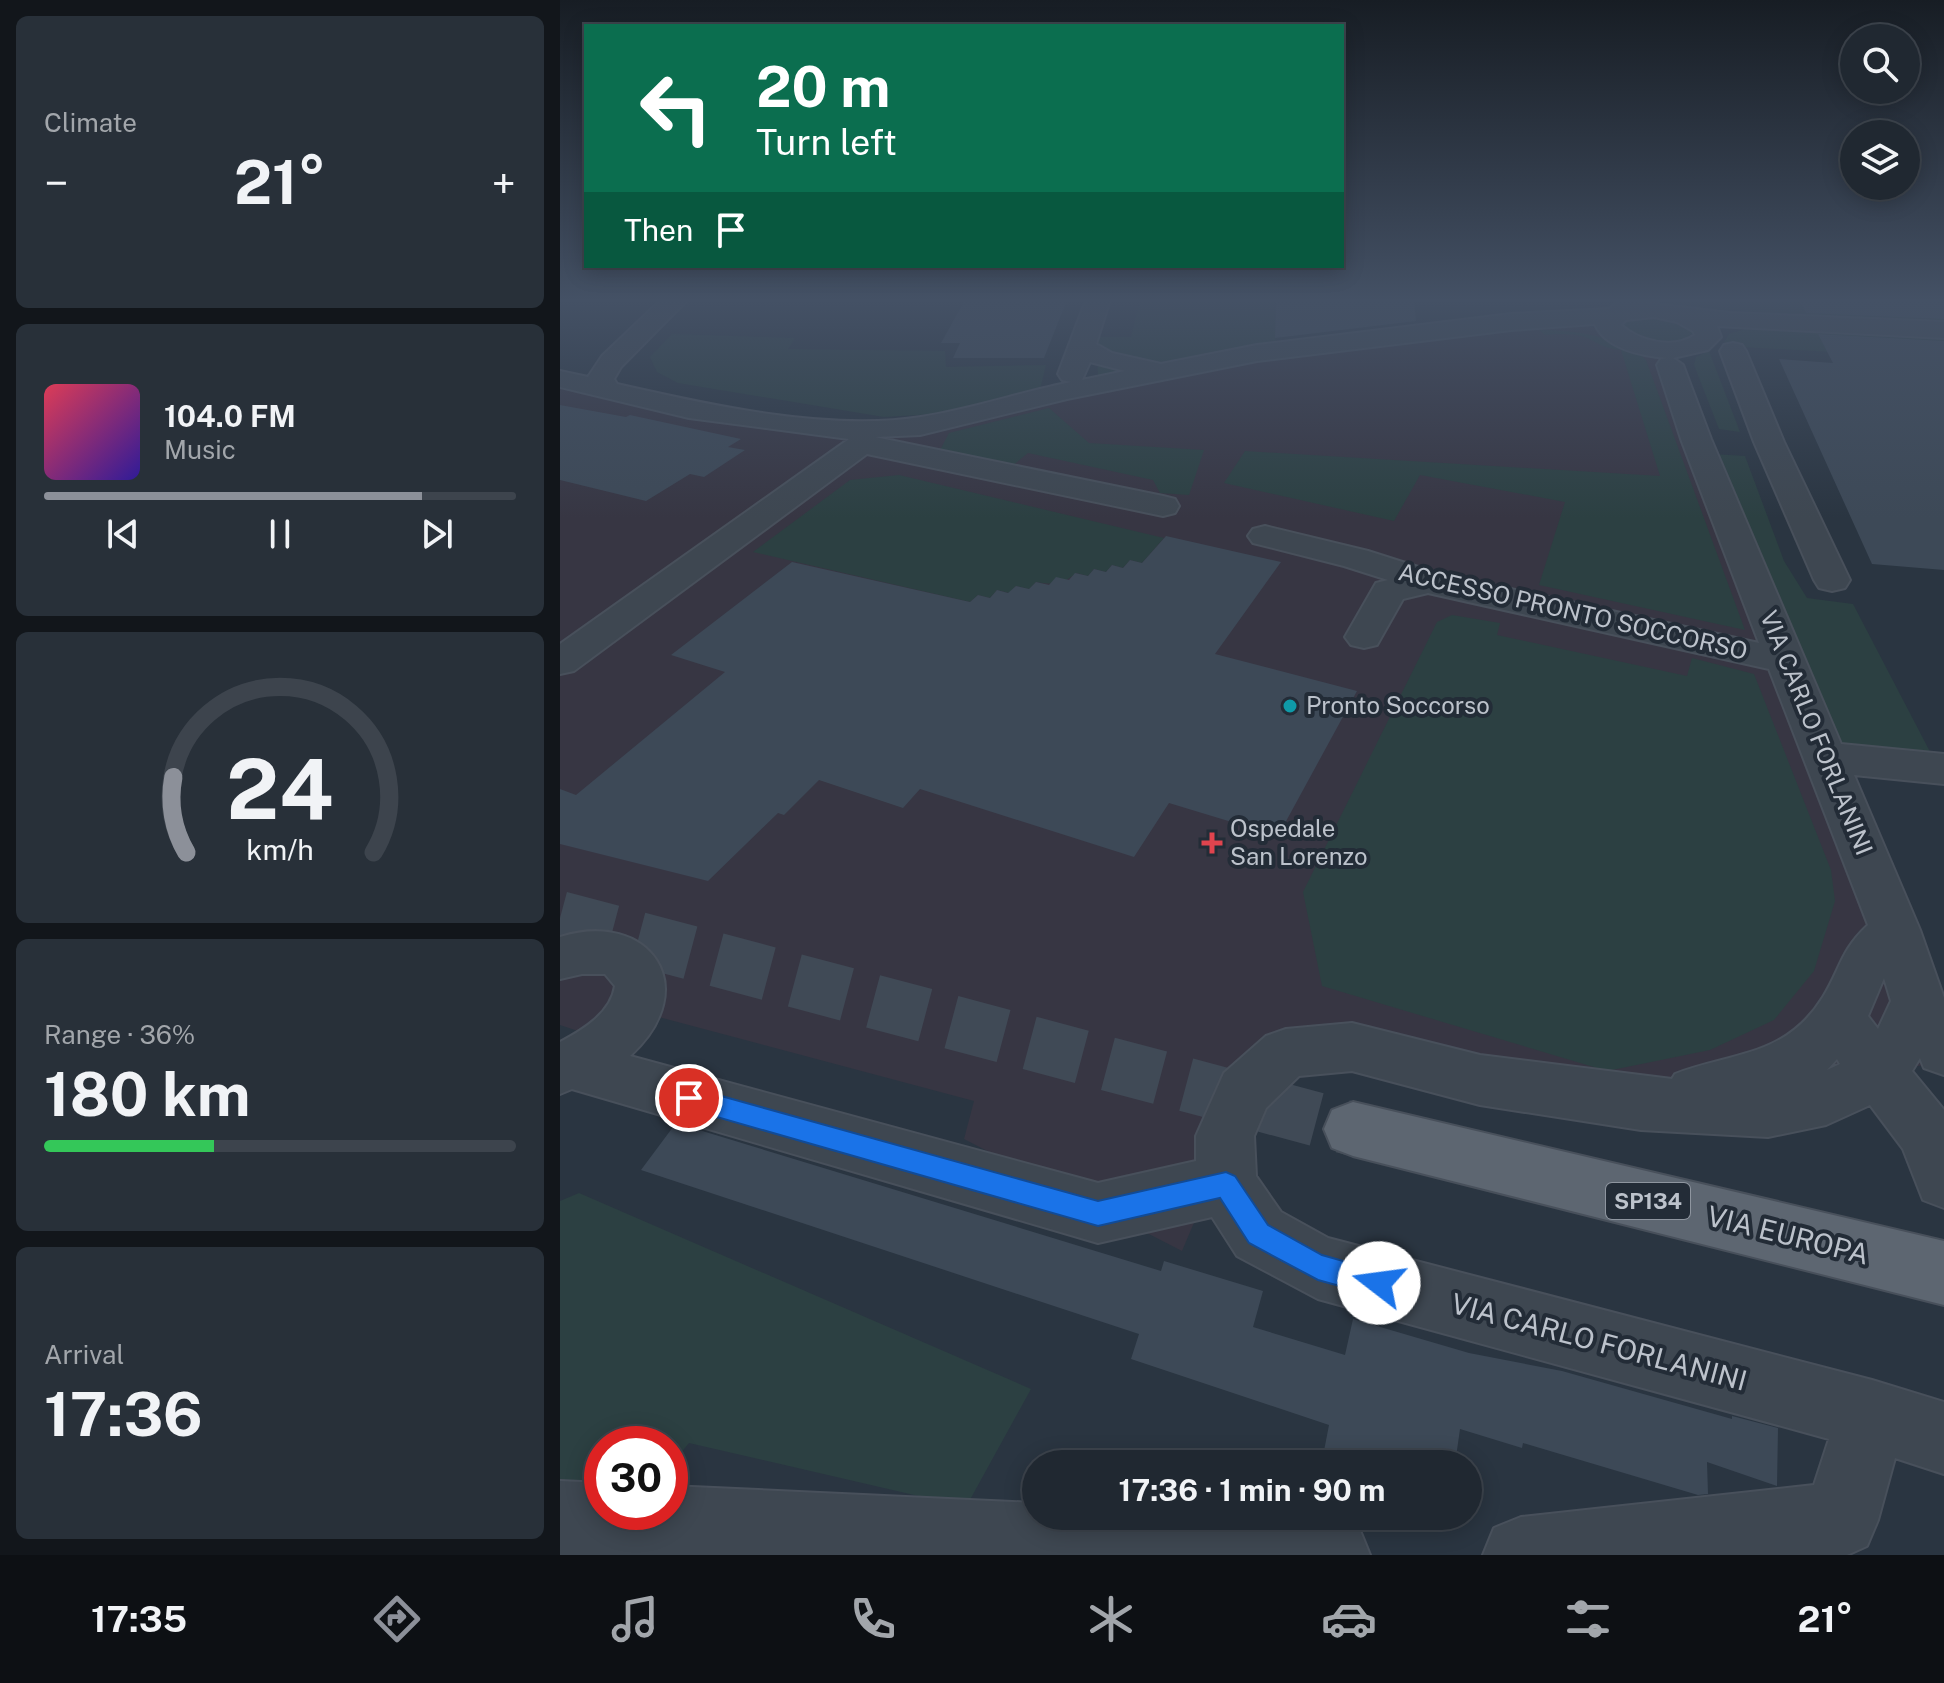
<!DOCTYPE html>
<html lang="en">
<head>
<meta charset="utf-8">
<style>
	body { margin:0; font-family:"Public Sans",sans-serif; background:#283039; color:#f1f3f6; height:100vh; display:flex; flex-direction:column; font-size:30px; white-space:nowrap }
	* { box-sizing:border-box; margin:0 }
	p { font-size:26px; color:#a2a6ab }
	.icon { flex:none; width:44px; height:44px; fill:none; stroke:currentColor; stroke-width:2; stroke-linecap:round; stroke-linejoin:round }
	.map { position:relative; flex:1; overflow:hidden }
	.panel { display:flex; flex-direction:column; gap:16px; padding:16px; background:#12161b; width:560px }
	.panel>* { flex:none }
	.top-card { position:absolute; left:24px; top:24px; width:760px; height:244px; border-radius:0px; box-shadow:0 4px 20px #0003,0 0 0 2px #3d444d; background:#0b6e4f; color:#fff; overflow:hidden }
	.buttons { position:absolute; left:1280px; top:24px; display:grid; gap:16px }
	.buttons a { display:grid; place-items:center; width:80px; height:80px; border-radius:50%; background:#202831; box-shadow:0 4px 20px #0003,0 0 0 2px #3d444d; font-size:40px }
	.speed { position:absolute; left:24px; top:1426px; display:flex; gap:16px; font-size:40px; font-weight:700; text-align:center }
	.speed>* { display:grid; place-content:center; width:104px; height:104px; border-radius:50%; background:#202831; box-shadow:0 4px 20px #0003,0 0 0 2px #3d444d; line-height:1 }
	.speed .limit { border:12px solid #d22; background:#fff; color:#111 }
	.pin { position:absolute; display:grid; place-items:center; width:68px; height:68px; color:#fff; margin:-34px; border:4px solid #fff; border-radius:50%; box-shadow:0 2px 8px #0007 }
	.me { position:absolute; width:88px; margin:-44px; rotate:285deg; stroke-linejoin:round; filter:drop-shadow(0 0 6px #0008) }
	.turn { display:flex; align-items:center; gap:28px; height:168px; padding:0 40px; font-size:36px }
	.turn .icon { width:104px; height:104px; stroke-width:2.5 }
	.turn b { display:block; font-size:56px; line-height:68px }
	.then { display:flex; align-items:center; height:76px; padding:0 40px; background:#0003; gap:16px; font-size:30px }
	.big { font-size:60px; font-weight:700; line-height:1.1 }
	.panel .card { flex:1; display:flex; flex-direction:column; justify-content:center; gap:12px; min-width:0; padding:0 28px; border-radius:12px; background:#283039 }
	.panel .dial { align-items:center; gap:0 }
	.dial svg { height:208px; overflow:visible; fill:none; stroke:#3d444d; stroke-width:7; stroke-linecap:round; text-anchor:middle }
	.dial text { fill:#f1f3f6; stroke:none }
	.song { display:flex; align-items:center; gap:24px }
	.cover { width:96px; height:96px; border-radius:12px; background:linear-gradient(135deg,hsl(350 70% 55%),hsl(250 70% 35%)) }
	.played { height:8px; border-radius:4px; background:linear-gradient(90deg,#8c9099 80%,#3d444d 80%) }
	.keys { display:flex; justify-content:space-around; direction:ltr }
	.heat { display:flex; justify-content:space-between; align-items:center; font-size:44px; direction:ltr }
	.charge { height:12px; border-radius:6px; background:linear-gradient(90deg,#34c759 36%,#3d444d 0) }
	.trip { position:absolute; left:462px; top:1450px; width:460px; height:80px; border-radius:40px; background:#202831; box-shadow:0 4px 20px #0003,0 0 0 2px #3d444d; font-weight:700; line-height:80px; text-align:center }
	.tabs { display:flex; height:128px; justify-content:space-around; align-items:center; background:#0d1014; color:#a2a6ab }
	.tabs .icon { width:56px; height:56px }
	.tabs .current { color:#8c9099 }
	.tabs b { font-size:36px; color:#f1f3f6 }
	main { display:flex; flex:1; min-height:0 }
	.map>svg:first-child { display:block }
	.medical { fill:#373643 }
	.green { fill:#2c4042 }
	.building { fill:#3d4957 }
	.lines { fill:none; stroke-linecap:round; stroke-linejoin:round }
	.major-tunnel { stroke:#404a56; stroke-width:54; stroke-dasharray:54 27; stroke-linecap:butt }
	.minor-casing { stroke:#48505b; stroke-width:4 }
	.major-casing { stroke:#48505b; stroke-width:4 }
	.minor { fill:#3e4751; fill-rule:evenodd }
	.major { fill:#5d6671; fill-rule:evenodd }
	.route { fill:#1a73e8; stroke:#114b97; stroke-width:2 }
	.culture-dot { fill:#0f9aa8; stroke:#232c37; stroke-width:3 }
	.health-dot { fill:#e0444e; stroke:#232c37; stroke-width:3 }
	.labels { text-anchor:middle; stroke-width:8; stroke-linejoin:round; paint-order:stroke }
	.shield { fill:#232c37; stroke:#8e959f; stroke-width:2 }
	.shield-label { font-size:22px; font-weight:bold; fill:#bcc2cb }
	.street-label { font-size:24px; fill:#bcc2cb; stroke:#232c37 }
	.poi-label { font-size:24px; fill:#bcc2cb; stroke:#232c37; text-anchor:start }
	.near-street-label { font-size:28px; fill:#bcc2cb; stroke:#232c37 }
</style>
</head>
<body>
<main>
<section class="panel">
<div class="card"><p>Climate</p>
<div class="heat"><a>−</a><b class="big">21°</b><a>+</a></div>
</div>
<div class="card">
<div class="song"><i class="cover"></i><div><b>104.0 FM</b><p>Music</p></div></div>
<div class="played"></div>
<div class="keys"><svg class="icon" aria-label="previous" viewBox="0 0 24 24"><path d="M18 5L8 12l10 7zM5 5v14"/></svg><svg class="icon" aria-label="pause" viewBox="0 0 24 24"><path d="M8 5v14M16 5v14"/></svg><svg class="icon" aria-label="next" viewBox="0 0 24 24"><path d="M6 5l10 7-10 7zM19 5v14"/></svg></div>
</div>
<div class="card dial"><svg viewBox="0 0 100 80">
<path d="M14 69A42 42 0 1 1 86 69"/>
<path d="M14 69A42 42 0 0 1 9 40" stroke="#8c9099"/>
<text x="50" y="56" font-size="32" font-weight="700">24</text>
<text x="50" y="72" font-size="11">km/h</text>
</svg></div>
<div class="card"><p>Range · 36%</p><b class="big">180 km</b><div class="charge"></div></div>
<div class="card"><p>Arrival</p><b class="big">17:36</b></div>
</section>
<div class="map">
<svg width="1384" height="1555" viewBox="0 0 1384 1555">
	<rect width="100%" height="100%" fill="#2a3541"/>
	<polygon class="medical" points="1024,325 1067,336 1117,360 1375,1063 1101,1113 791,1042 699,1069 622,1251 404,1139 414,1101 95,1016 69,1048 0,1025 0,386 332,438 477,400 720,353 953,329"/>
	<g class="green">
		<polygon points="580,300 715,300 715,338 720,353 538,382 537,337 571,337"/>
		<polygon points="1107,300 1384,300 1384,324 1132,307 1108,304"/>
		<path d="M1074 316 1107 317 1131 328 1132 333C1114 354 1081 339 1062 327V323Z"/>
		<polygon points="1384,327 1384,358 1162,346 1169,334 1185,329"/>
		<path d="M979 330C1009 329 1066 337 1086 360L1185 630 979 585 1005 502 860 475 834 521 664 483 685 451 1100 476 1061 350C1040 348 1041 343 1024 337 1012 333 998 334 985 335Z"/>
		<polygon points="112,334 235,338 228,349 385,351 386,367 486,365 480,389 375,414 324,417 118,383 97,372 90,357"/>
		<polygon points="1149,351 1180,432 1159,429 1134,365 1136,357"/>
		<polygon points="489,408 529,443 644,450 629,495 600,493 593,480 468,453 452,466 380,450 389,433"/>
		<polygon points="1152,454 1185,456 1224,561 1247,598 1293,604 1379,769 1275,756"/>
		<path d="M339 475 604 538 582 563 570 560 563 568 552 565 546 572 534 569 528 576 516 573C504 584 491 585 476 582L469 589 456 586 449 593 437 590 430 598 418 595 410 602 193 552 290 480Z"/>
		<polygon points="892,615 940,623 937,635 1127,676 1132,658 1194,674 1271,870 1275,901 1254,971 1214,1020 1150,1050 1047,1071 762,986 743,892 877,622"/>
		<polygon points="19,1193 471,1389 406,1507 129,1443 110,1466 110,1444 42,1444 42,1512 0,1555 0,1201"/>
	</g>
	<g class="building">
		<polygon points="405,300 507,300 484,358 393,358 400,343 381,343"/>
		<polygon points="716,300 854,300 856,321 715,338"/>
		<polygon points="1239,300 1384,301 1384,319 1246,313"/>
		<polygon points="1258,334 1384,341 1384,570 1312,564 1219,359 1273,363"/>
		<polygon points="0,405 66,417 70,415 181,439 168,447 185,450 144,477 130,474 86,501 0,480"/>
		<polygon points="606,536 721,562 655,654 797,691 718,836 609,803 574,857 360,789 343,808 259,780 224,815 218,813 148,881 0,844 0,789 16,795 165,672 111,655 232,562 410,602 418,595 430,598 437,590 448,593 456,586 469,589 476,582 489,585 496,577 509,580 515,573 528,576 534,569 546,572 552,565 563,568 570,560 582,563"/>
		<polygon points="116,1123 601,1271 604,1261 703,1291 693,1327 785,1355 793,1319 909,1353 1002,1371 1172,1419 1172,1416 1218,1428 1217,1486 1147,1462 1148,1494 1138,1495 963,1443 962,1448 900,1429 895,1464 787,1464 763,1456 769,1425 571,1359 579,1334 81,1170"/>
	</g>
	<g class="lines">
		<polyline class="major-tunnel" points="0,918 793,1129"/>
		<g class="minor-casing">
			<g id="minor">
				<path d="M101 300H127L61 367 54 379 57 384C149 405 268 432 361 417 412 409 461 392 511 382L502 380 498 374 526 300H550L536 344 552 353 601 364 697 345 951 314 1049 309 1061 300 1170 313 1384 322V338L1157 326 1161 337 1148 350 1113 358 1123 365 1151 439 1281 744 1384 754V784L1294 775 1360 930 1384 998V1075L1364 1068 1360 1058 1352 1071 1384 1110V1208L1363 1200 1343 1149 1310 1105 1266 1125 1208 1137 1081 1130 920 1105 792 1071 739 1076 706 1108 694 1136 696 1176 721 1212 768 1238 1312 1380 1384 1402V1474L1335 1458 1318 1520 1307 1546 1287 1555H923L934 1528 961 1517 1254 1485 1269 1439 758 1299 677 1256 652 1217 538 1243 12 1089 0 1094V1042C23 1030 51 1013 55 986L45 974H22L0 979V937C89 909 145 987 70 1056L538 1183 636 1161V1136L664 1073 706 1036 726 1029 792 1023 920 1055 1112 1079 1115 1074C1173 1052 1226 1057 1263 997 1281 968 1280 951 1308 925L1209 669 868 593 843 599 817 645 804 648 791 645 785 637 816 583 828 580 784 566 693 543 688 536 693 529 705 526 808 551 877 573 1199 643 1121 439 1097 365 1101 359 1107 358C1083 356 1045 349 1035 324L951 330 697 361 507 399 360 435 315 437 603 496 615 499 619 506 615 513 603 516 307 454 14 671 0 674V644L289 439 129 418 0 387V371L28 377 42 356ZM1094 317 1117 322 1133 331 1135 335C1113 350 1079 341 1061 325L1066 320ZM530 362 565 371 522 380ZM1324 978 1331 1001 1318 1029 1308 1016ZM1277 1059 1280 1064 1267 1070Z"/>
				<polygon points="1173,343 1182,345 1186,351 1224,442 1290,580 1285,588 1272,591 1259,588 1254,580 1194,442 1160,351 1164,345"/>
				<polygon points="0,1481 42,1483 42,1512 110,1512 110,1486 476,1503 476,1516 772,1517 799,1528 810,1555 0,1555"/>
			</g>
		</g>
		<g class="major-casing">
			<polygon id="major" points="793,1102 1384,1241 1384,1305 793,1156 772,1148 764,1129 772,1110"/>
		</g>
		<use href="#minor" class="minor"/>
		<use href="#major" class="major"/>
	</g>
	<linearGradient id="sky" x2="0" y2="1"><stop stop-color="#171d24"/><stop offset="0.58" stop-color="#445165"/><stop offset="1" stop-color="#445165" stop-opacity="0"/></linearGradient>
	<rect width="1384" height="518" fill="url(#sky)"/>
	<polygon class="route" points="129,1087 538,1201 666,1172 675,1176 708,1225 762,1255 829,1274 833,1283 829,1293 819,1297 758,1280 689,1243 660,1198 538,1226 129,1109 121,1106 118,1098 121,1090"/>
	<circle class="culture-dot" cx="730" cy="706" r="8"/>
	<path class="health-dot" d="M648 831h8v8h8v8h-8v8h-8v-8h-8v-8h8z"/>
	<g class="labels">
		<rect class="shield" x="1046" y="1183" width="84" height="36" rx="6"/>
		<g class="shield-label">
			<text x="1088" y="1209">SP134</text>
		</g>
		<g class="street-label">
			<text transform="translate(1013 612) rotate(13)" y="8">ACCESSO PRONTO SOCCORSO</text>
			<text transform="translate(1256 733) rotate(68)" y="8">VIA CARLO FORLANINI</text>
		</g>
		<g class="poi-label">
			<text x="746" y="714">Pronto Soccorso</text>
			<text x="670" y="837">Ospedale<tspan x="670" dy="28">San Lorenzo</tspan></text>
		</g>
		<g class="near-street-label">
			<text transform="translate(1228 1235) rotate(14)" y="10">VIA EUROPA</text>
			<text transform="translate(1039 1342) rotate(15)" y="10">VIA CARLO FORLANINI</text>
		</g>
	</g>
</svg>
<div class="buttons">
<a><svg class="icon" aria-label="search" viewBox="0 0 24 24"><circle cx="10" cy="10" r="6"/><path d="M15 15l6 6"/></svg></a>
<a><svg class="icon" aria-label="layers" viewBox="0 0 24 24"><path d="M12 4l9 5-9 5-9-5zM3 14l9 5 9-5"/></svg></a>
</div>
<div class="speed"><div class="limit">30</div></div>
<div class="pin" style="left:129px;top:1098px;background:#d93025"><svg class="icon" aria-label="arrive" viewBox="0 0 24 24"><path d="M6 21V4h12l-3 4 3 4H6"/></svg></div>
<svg class="me" style="left:819px;top:1283px" viewBox="-20 -20 40 40"><circle r="19" fill="#fff"/><path d="M0-13L10 11 0 6-10 11z" fill="#1a73e8"/></svg>
<div class="trip">17:36 · 1 min · 90 m</div>
<div class="top-card">
<div class="turn"><svg class="icon" aria-label="left" viewBox="0 0 24 24"><path d="M17 20v-9H6M10 6l-5 5 5 5"/></svg><div><b>20 m</b>Turn left</div></div>
<div class="then">Then<svg class="icon" aria-label="arrive" viewBox="0 0 24 24"><path d="M6 21V4h12l-3 4 3 4H6"/></svg></div>
</div>
</div>
</main>
<nav class="tabs">
<b>17:35</b>
<svg class="icon current" aria-label="directions" viewBox="0 0 24 24"><path d="M12 3l9 9-9 9-9-9zM9 14v-3h6M13 9l2 2-2 2"/></svg>
<svg class="icon" aria-label="music" viewBox="0 0 24 24"><path d="M9 18V5l10-2v13"/><circle cx="6" cy="18" r="3"/><circle cx="16" cy="16" r="3"/></svg>
<svg class="icon" aria-label="phone" viewBox="0 0 24 24"><path d="M5 4h4l2 5-3 2q2 4 5 5l2-3 5 2v4C11 20 4 13 5 4z"/></svg>
<svg class="icon" aria-label="climate" viewBox="0 0 24 24"><path d="M12 3v18M4 7l16 10M4 17L20 7"/></svg>
<svg class="icon" aria-label="car" viewBox="0 0 24 24"><path d="M5 17H2v-5l4-1 3-4h7l3 4 3 1v5h-3M9 17h6M6 11h13"/><circle cx="7" cy="17" r="2"/><circle cx="17" cy="17" r="2"/></svg>
<svg class="icon" aria-label="filters" viewBox="0 0 24 24"><path d="M4 7h16M4 17h16"/><circle cx="9" cy="7" r="2"/><circle cx="15" cy="17" r="2"/></svg>
<b>21°</b>
</nav>
</body>
</html>
